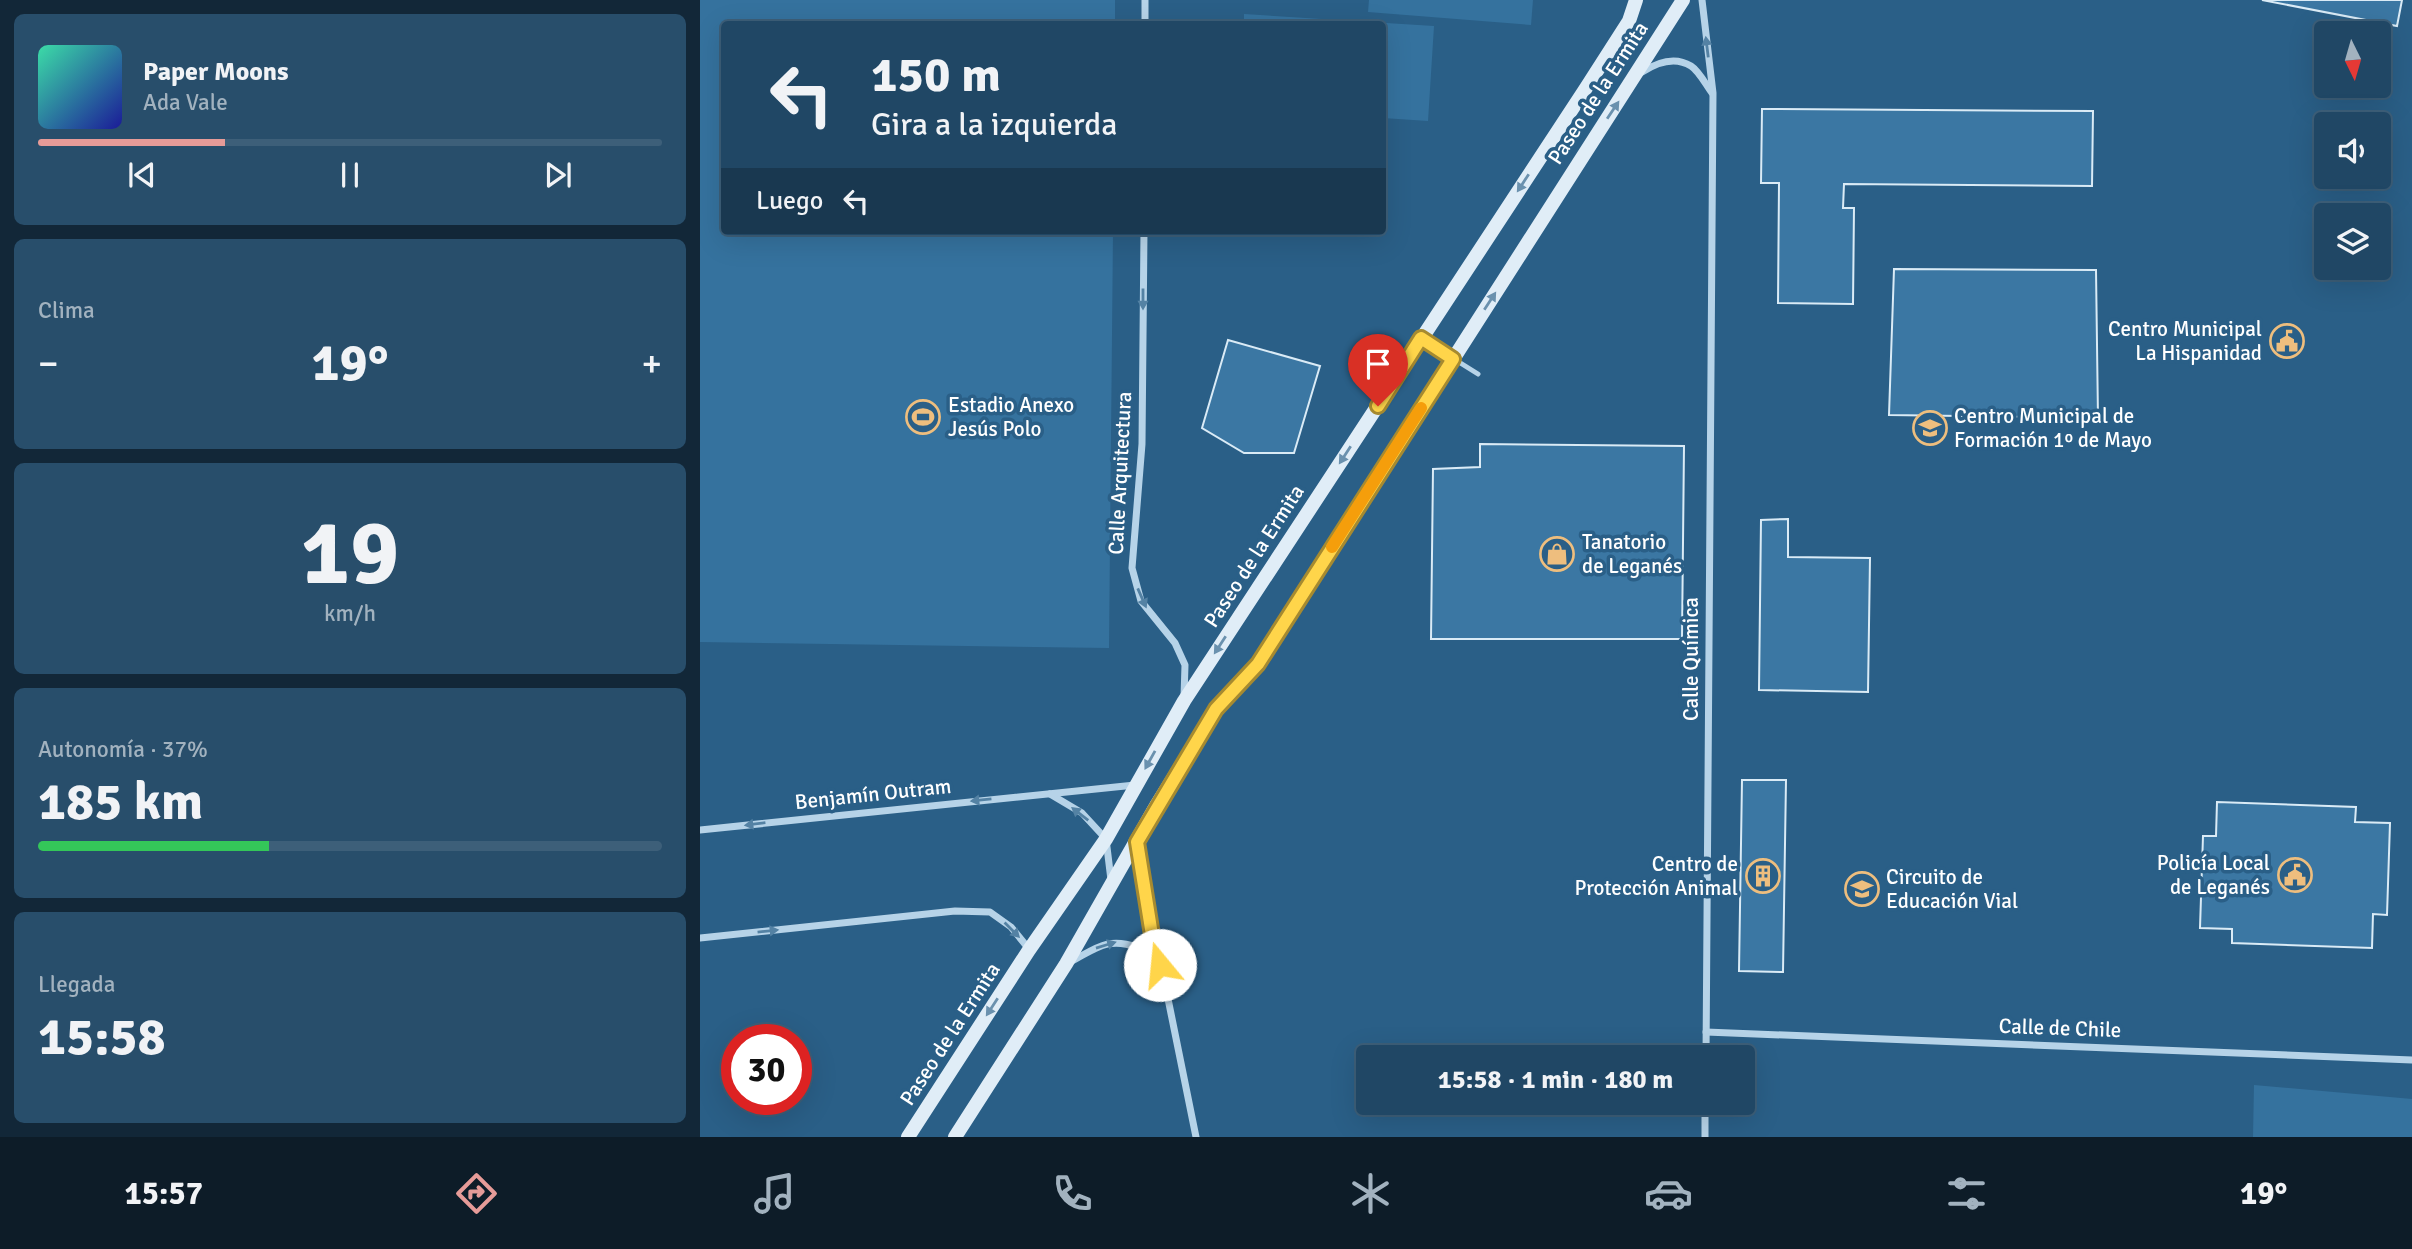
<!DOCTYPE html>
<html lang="es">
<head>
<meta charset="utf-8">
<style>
	body { margin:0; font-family:Signika,sans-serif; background:#284e6b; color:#f1f3f6; height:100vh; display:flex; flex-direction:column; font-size:26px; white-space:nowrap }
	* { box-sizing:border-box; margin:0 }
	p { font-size:23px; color:#a2b2bf }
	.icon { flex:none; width:38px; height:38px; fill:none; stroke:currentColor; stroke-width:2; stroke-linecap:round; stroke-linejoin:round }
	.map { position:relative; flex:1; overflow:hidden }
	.details { display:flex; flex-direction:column; gap:14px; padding:14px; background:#122738; width:700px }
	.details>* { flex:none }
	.top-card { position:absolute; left:21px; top:21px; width:665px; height:214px; border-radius:7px; box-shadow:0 7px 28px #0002,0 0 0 2px #3d5f79; background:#204765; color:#f1f3f6; overflow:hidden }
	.needle { width:46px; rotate:175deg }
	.buttons { position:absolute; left:1614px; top:21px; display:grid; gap:14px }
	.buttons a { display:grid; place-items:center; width:77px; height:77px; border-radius:7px; background:#204765; box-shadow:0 7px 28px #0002,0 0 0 2px #3d5f79; font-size:35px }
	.speed { position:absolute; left:21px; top:1024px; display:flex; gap:14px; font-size:35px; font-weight:700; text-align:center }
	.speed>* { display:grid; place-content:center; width:91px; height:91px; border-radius:50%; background:#204765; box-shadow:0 7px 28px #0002,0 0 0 2px #3d5f79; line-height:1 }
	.speed .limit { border:10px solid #d22; background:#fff; color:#111 }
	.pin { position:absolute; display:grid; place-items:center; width:60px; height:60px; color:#fff; margin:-72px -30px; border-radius:50% 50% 50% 0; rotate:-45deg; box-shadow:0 0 7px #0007 }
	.pin .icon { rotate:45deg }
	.me { position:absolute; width:77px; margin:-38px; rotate:343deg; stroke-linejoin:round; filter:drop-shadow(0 0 5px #0008) }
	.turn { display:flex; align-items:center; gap:24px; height:147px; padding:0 35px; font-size:32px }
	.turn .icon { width:91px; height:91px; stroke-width:2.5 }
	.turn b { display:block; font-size:49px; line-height:60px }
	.then { display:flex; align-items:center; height:66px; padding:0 35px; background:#0003; gap:14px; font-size:26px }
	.big { font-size:52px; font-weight:700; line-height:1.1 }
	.details .widget { flex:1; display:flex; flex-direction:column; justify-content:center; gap:10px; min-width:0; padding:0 24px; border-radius:10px; background:#284e6b }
	.details .dial { align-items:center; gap:0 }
	.dial b { font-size:91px; line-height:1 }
	.song { display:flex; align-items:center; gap:21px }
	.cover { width:84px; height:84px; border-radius:10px; background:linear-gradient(135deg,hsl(160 70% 55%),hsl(240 70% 35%)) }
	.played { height:7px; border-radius:4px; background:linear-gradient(90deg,#e69b98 30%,#3d5f79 30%) }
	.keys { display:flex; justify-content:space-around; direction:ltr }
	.heat { display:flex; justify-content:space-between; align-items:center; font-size:38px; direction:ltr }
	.charge { height:10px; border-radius:5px; background:linear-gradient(90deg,#34c759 37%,#3d5f79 0) }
	.trip { position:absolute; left:656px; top:1045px; width:399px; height:70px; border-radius:7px; background:#204765; box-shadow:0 7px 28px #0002,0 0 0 2px #3d5f79; font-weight:700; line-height:70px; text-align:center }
	.menu { display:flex; height:112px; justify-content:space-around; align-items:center; background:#0d1c28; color:#a2b2bf }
	.menu .icon { width:49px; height:49px }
	.menu .selected { color:#e69b98 }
	.menu b { font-size:32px; color:#f1f3f6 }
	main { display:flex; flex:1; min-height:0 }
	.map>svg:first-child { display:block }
	.green { fill:#35729e }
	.building { fill:#3b77a3; stroke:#daebf6; stroke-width:2 }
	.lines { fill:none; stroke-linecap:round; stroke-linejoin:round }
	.lane { stroke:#b6d3e8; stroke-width:5 }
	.street { stroke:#b6d3e8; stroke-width:7 }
	.secondary { stroke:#e0edf7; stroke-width:14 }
	.oneway { fill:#5482a4 }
	.oneway2 { fill:#6a91ae }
	.route-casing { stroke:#a68a30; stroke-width:18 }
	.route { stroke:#ffd54a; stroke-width:12 }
	.slow { stroke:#f59e0b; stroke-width:12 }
	.labels { text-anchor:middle; stroke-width:7; stroke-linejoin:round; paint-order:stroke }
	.street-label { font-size:21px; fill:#fff; stroke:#2a5f87 }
	.poi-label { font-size:21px; fill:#fff; stroke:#2a5f87; text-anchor:start }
</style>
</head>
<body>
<main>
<section class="details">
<div class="widget">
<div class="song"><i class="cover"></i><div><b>Paper Moons</b><p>Ada Vale</p></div></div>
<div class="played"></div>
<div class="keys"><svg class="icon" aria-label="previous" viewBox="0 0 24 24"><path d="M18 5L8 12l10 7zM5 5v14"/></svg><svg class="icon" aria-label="pause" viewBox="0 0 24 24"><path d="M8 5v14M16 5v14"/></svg><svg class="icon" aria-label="next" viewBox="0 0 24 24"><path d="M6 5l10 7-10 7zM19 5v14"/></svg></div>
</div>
<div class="widget"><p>Clima</p>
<div class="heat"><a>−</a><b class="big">19°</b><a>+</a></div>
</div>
<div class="widget dial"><b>19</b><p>km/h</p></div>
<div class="widget"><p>Autonomía · 37%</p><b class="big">185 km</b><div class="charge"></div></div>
<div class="widget"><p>Llegada</p><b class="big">15:58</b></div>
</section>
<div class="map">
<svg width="1712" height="1137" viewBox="0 0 1712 1137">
	<rect width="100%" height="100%" fill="#2a5f87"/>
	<g class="green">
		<polygon points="0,0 415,0 415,24 24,24 24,231 413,231 409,648 0,642"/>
		<polygon points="669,0 833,0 831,25 668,12"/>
		<polygon points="544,14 734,26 728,121 683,118 682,24 544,24"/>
		<polygon points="1554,1085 1712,1099 1712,1137 1553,1137"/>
	</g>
	<g class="building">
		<polygon points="1562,0 1702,0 1697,26"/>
		<polygon points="1062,109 1393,111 1392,186 1144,184 1143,208 1154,208 1153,304 1078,303 1079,183 1061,183"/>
		<polygon points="1194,269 1396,270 1398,418 1189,415"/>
		<polygon points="528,340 620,366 594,453 544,453 502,428"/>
		<polygon points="780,444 984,446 982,639 731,639 733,469 780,467"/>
		<polygon points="1088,519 1088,557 1170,558 1168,692 1059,690 1061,520"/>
		<polygon points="1042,780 1086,780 1083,972 1039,971"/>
		<polygon points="1517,802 1656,807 1655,822 1690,823 1687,915 1673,914 1672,948 1532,943 1532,929 1500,928 1503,836 1516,836"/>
	</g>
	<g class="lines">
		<polyline class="lane" points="722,339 778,374"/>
		<g class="street">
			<polyline points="1002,0 1013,93 1006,1057"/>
			<polyline points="445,24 445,0"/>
			<path d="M942 72C956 63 975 56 991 66 999 71 1006 85 1012 93"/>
			<polyline points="444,231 442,444 432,568 441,601 475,643 485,665 484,697"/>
			<polyline points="350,794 382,813 406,839 411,880"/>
			<polyline points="0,830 435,785"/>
			<polyline points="437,844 451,935 448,950"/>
			<polyline points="0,938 255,911 290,912 311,927 329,949"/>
			<path d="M370 962C397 948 407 937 437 947 455 954 460 961 464 979L496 1137"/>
			<polyline points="1006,1032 1712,1060"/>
			<polyline points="1005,1137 1005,1102"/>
		</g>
		<g class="secondary">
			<polyline points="208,1137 329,950 406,839 484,701 886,88 929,21 936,0"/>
			<polyline points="255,1137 366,964 456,806 516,709 558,664 983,0"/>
		</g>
	</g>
	<defs><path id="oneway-solid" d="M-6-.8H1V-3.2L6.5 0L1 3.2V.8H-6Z" transform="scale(1.75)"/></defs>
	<g class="oneway">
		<use href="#oneway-solid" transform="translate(1007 47) rotate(-97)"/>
		<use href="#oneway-solid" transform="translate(443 299) rotate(90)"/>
		<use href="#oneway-solid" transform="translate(442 598) rotate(66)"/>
		<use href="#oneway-solid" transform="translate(281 800) rotate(174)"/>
		<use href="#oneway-solid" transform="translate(380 814) rotate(-142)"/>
		<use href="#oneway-solid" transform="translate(55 824) rotate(173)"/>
		<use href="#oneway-solid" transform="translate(312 930) rotate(45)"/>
		<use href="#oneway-solid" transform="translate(68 931) rotate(-6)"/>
		<use href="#oneway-solid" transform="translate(406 945) rotate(-17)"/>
	</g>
	<g class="oneway2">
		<use href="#oneway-solid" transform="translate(913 110) rotate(-56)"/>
		<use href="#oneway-solid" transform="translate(823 183) rotate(123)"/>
		<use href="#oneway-solid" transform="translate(790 301) rotate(-57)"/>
		<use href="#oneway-solid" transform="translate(645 455) rotate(123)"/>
		<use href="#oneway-solid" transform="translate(520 645) rotate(123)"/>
		<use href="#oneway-solid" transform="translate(450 760) rotate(119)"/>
		<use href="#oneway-solid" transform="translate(292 1007) rotate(123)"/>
	</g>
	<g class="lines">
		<g class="route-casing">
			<polyline id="route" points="460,965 448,950 452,935 437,842 516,709 558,664 753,359 721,338 678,406"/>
		</g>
		<use href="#route" class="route"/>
		<polyline class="slow" points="632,547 721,408"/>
	</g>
	<defs>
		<g id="civic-ring" transform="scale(1.75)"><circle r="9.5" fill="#2a5f87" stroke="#eebe7e" stroke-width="1.5"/><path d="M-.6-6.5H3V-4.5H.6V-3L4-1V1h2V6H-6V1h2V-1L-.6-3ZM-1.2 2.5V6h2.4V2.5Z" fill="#eebe7e"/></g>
		<g id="stadium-ring" transform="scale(1.75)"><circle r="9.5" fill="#2a5f87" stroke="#eebe7e" stroke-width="1.5"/><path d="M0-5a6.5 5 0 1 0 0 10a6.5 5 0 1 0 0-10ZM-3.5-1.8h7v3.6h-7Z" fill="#eebe7e"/></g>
		<g id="university-ring" transform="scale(1.75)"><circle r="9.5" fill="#2a5f87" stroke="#eebe7e" stroke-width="1.5"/><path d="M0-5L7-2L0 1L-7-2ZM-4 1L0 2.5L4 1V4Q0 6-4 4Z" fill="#eebe7e"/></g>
		<g id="shop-ring" transform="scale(1.75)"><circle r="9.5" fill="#2a5f87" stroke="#eebe7e" stroke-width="1.5"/><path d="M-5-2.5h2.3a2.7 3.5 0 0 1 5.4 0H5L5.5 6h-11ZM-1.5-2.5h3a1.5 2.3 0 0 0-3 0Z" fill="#eebe7e"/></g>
		<g id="building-ring" transform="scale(1.75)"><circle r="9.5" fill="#2a5f87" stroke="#eebe7e" stroke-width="1.5"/><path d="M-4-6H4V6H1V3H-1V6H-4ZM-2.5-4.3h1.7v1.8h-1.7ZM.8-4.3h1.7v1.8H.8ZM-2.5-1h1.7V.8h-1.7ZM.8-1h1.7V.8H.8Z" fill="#eebe7e"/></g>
		<g id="school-ring" transform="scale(1.75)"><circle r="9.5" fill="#2a5f87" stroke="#eebe7e" stroke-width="1.5"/><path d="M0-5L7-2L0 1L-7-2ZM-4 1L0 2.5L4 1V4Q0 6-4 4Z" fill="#eebe7e"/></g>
	</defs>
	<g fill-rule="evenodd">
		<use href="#civic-ring" x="1587" y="341"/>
		<use href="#stadium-ring" x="223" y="417"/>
		<use href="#university-ring" x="1230" y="428"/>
		<use href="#shop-ring" x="857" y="554"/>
		<use href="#civic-ring" x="1595" y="875"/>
		<use href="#building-ring" x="1063" y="876"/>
		<use href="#school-ring" x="1162" y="889"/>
	</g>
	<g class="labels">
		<g class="street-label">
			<text transform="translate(898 93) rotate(-57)" y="7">Paseo de la Ermita</text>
			<text transform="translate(420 473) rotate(-87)" y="7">Calle Arquitectura</text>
			<text transform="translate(554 556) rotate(-57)" y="7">Paseo de la Ermita</text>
			<text transform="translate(991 659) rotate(-90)" y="7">Calle Química</text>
			<text transform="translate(173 794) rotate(-6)" y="7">Benjamín Outram</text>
			<text transform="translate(1360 1028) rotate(2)" y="7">Calle de Chile</text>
			<text transform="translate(250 1034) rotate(-57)" y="7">Paseo de la Ermita</text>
		</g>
		<g class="poi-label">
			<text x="1562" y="336" text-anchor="end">Centro Municipal<tspan x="1562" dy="24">La Hispanidad</tspan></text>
			<text x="248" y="412">Estadio Anexo<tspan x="248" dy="24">Jesús Polo</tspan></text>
			<text x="1254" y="423">Centro Municipal de<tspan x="1254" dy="24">Formación 1º de Mayo</tspan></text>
			<text x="882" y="549">Tanatorio<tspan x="882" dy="24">de Leganés</tspan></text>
			<text x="1570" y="870" text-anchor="end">Policía Local<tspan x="1570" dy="24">de Leganés</tspan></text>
			<text x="1038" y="871" text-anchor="end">Centro de<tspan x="1038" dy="24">Protección Animal</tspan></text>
			<text x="1186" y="884">Circuito de<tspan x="1186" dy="24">Educación Vial</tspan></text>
		</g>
	</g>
</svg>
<div class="buttons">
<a><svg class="needle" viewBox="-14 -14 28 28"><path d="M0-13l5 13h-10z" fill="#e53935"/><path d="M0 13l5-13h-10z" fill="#a2b2bf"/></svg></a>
<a><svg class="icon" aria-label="sound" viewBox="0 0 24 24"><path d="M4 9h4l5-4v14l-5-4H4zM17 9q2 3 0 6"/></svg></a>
<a><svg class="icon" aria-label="layers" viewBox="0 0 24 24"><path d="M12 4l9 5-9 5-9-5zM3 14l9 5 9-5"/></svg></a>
</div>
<div class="speed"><div class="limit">30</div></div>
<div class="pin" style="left:678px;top:406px;background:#d93025"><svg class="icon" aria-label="arrive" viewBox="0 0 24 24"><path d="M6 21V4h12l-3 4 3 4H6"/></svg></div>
<svg class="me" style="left:460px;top:965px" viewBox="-20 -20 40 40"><circle r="19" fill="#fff"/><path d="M0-13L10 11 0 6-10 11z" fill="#ffd54a"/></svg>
<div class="trip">15:58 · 1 min · 180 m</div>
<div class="top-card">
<div class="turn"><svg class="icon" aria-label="left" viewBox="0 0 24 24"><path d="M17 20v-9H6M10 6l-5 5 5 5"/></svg><div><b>150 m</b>Gira a la izquierda</div></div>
<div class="then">Luego<svg class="icon" aria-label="left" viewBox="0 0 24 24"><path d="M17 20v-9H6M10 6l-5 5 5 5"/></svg></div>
</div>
</div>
</main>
<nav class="menu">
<b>15:57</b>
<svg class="icon selected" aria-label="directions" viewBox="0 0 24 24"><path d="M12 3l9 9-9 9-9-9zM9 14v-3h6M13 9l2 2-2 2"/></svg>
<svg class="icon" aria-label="music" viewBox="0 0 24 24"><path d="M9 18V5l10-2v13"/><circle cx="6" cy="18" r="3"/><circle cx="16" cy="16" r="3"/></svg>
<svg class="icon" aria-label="phone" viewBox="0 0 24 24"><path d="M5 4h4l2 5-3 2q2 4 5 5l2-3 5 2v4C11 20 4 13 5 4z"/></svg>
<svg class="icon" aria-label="climate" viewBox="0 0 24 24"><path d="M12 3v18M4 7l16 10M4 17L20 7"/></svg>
<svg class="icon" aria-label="car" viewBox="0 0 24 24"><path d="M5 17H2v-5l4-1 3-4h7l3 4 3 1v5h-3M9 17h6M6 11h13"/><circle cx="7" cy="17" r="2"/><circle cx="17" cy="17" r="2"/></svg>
<svg class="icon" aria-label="filters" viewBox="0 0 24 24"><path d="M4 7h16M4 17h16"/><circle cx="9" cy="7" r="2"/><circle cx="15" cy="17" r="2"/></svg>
<b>19°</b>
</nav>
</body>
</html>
